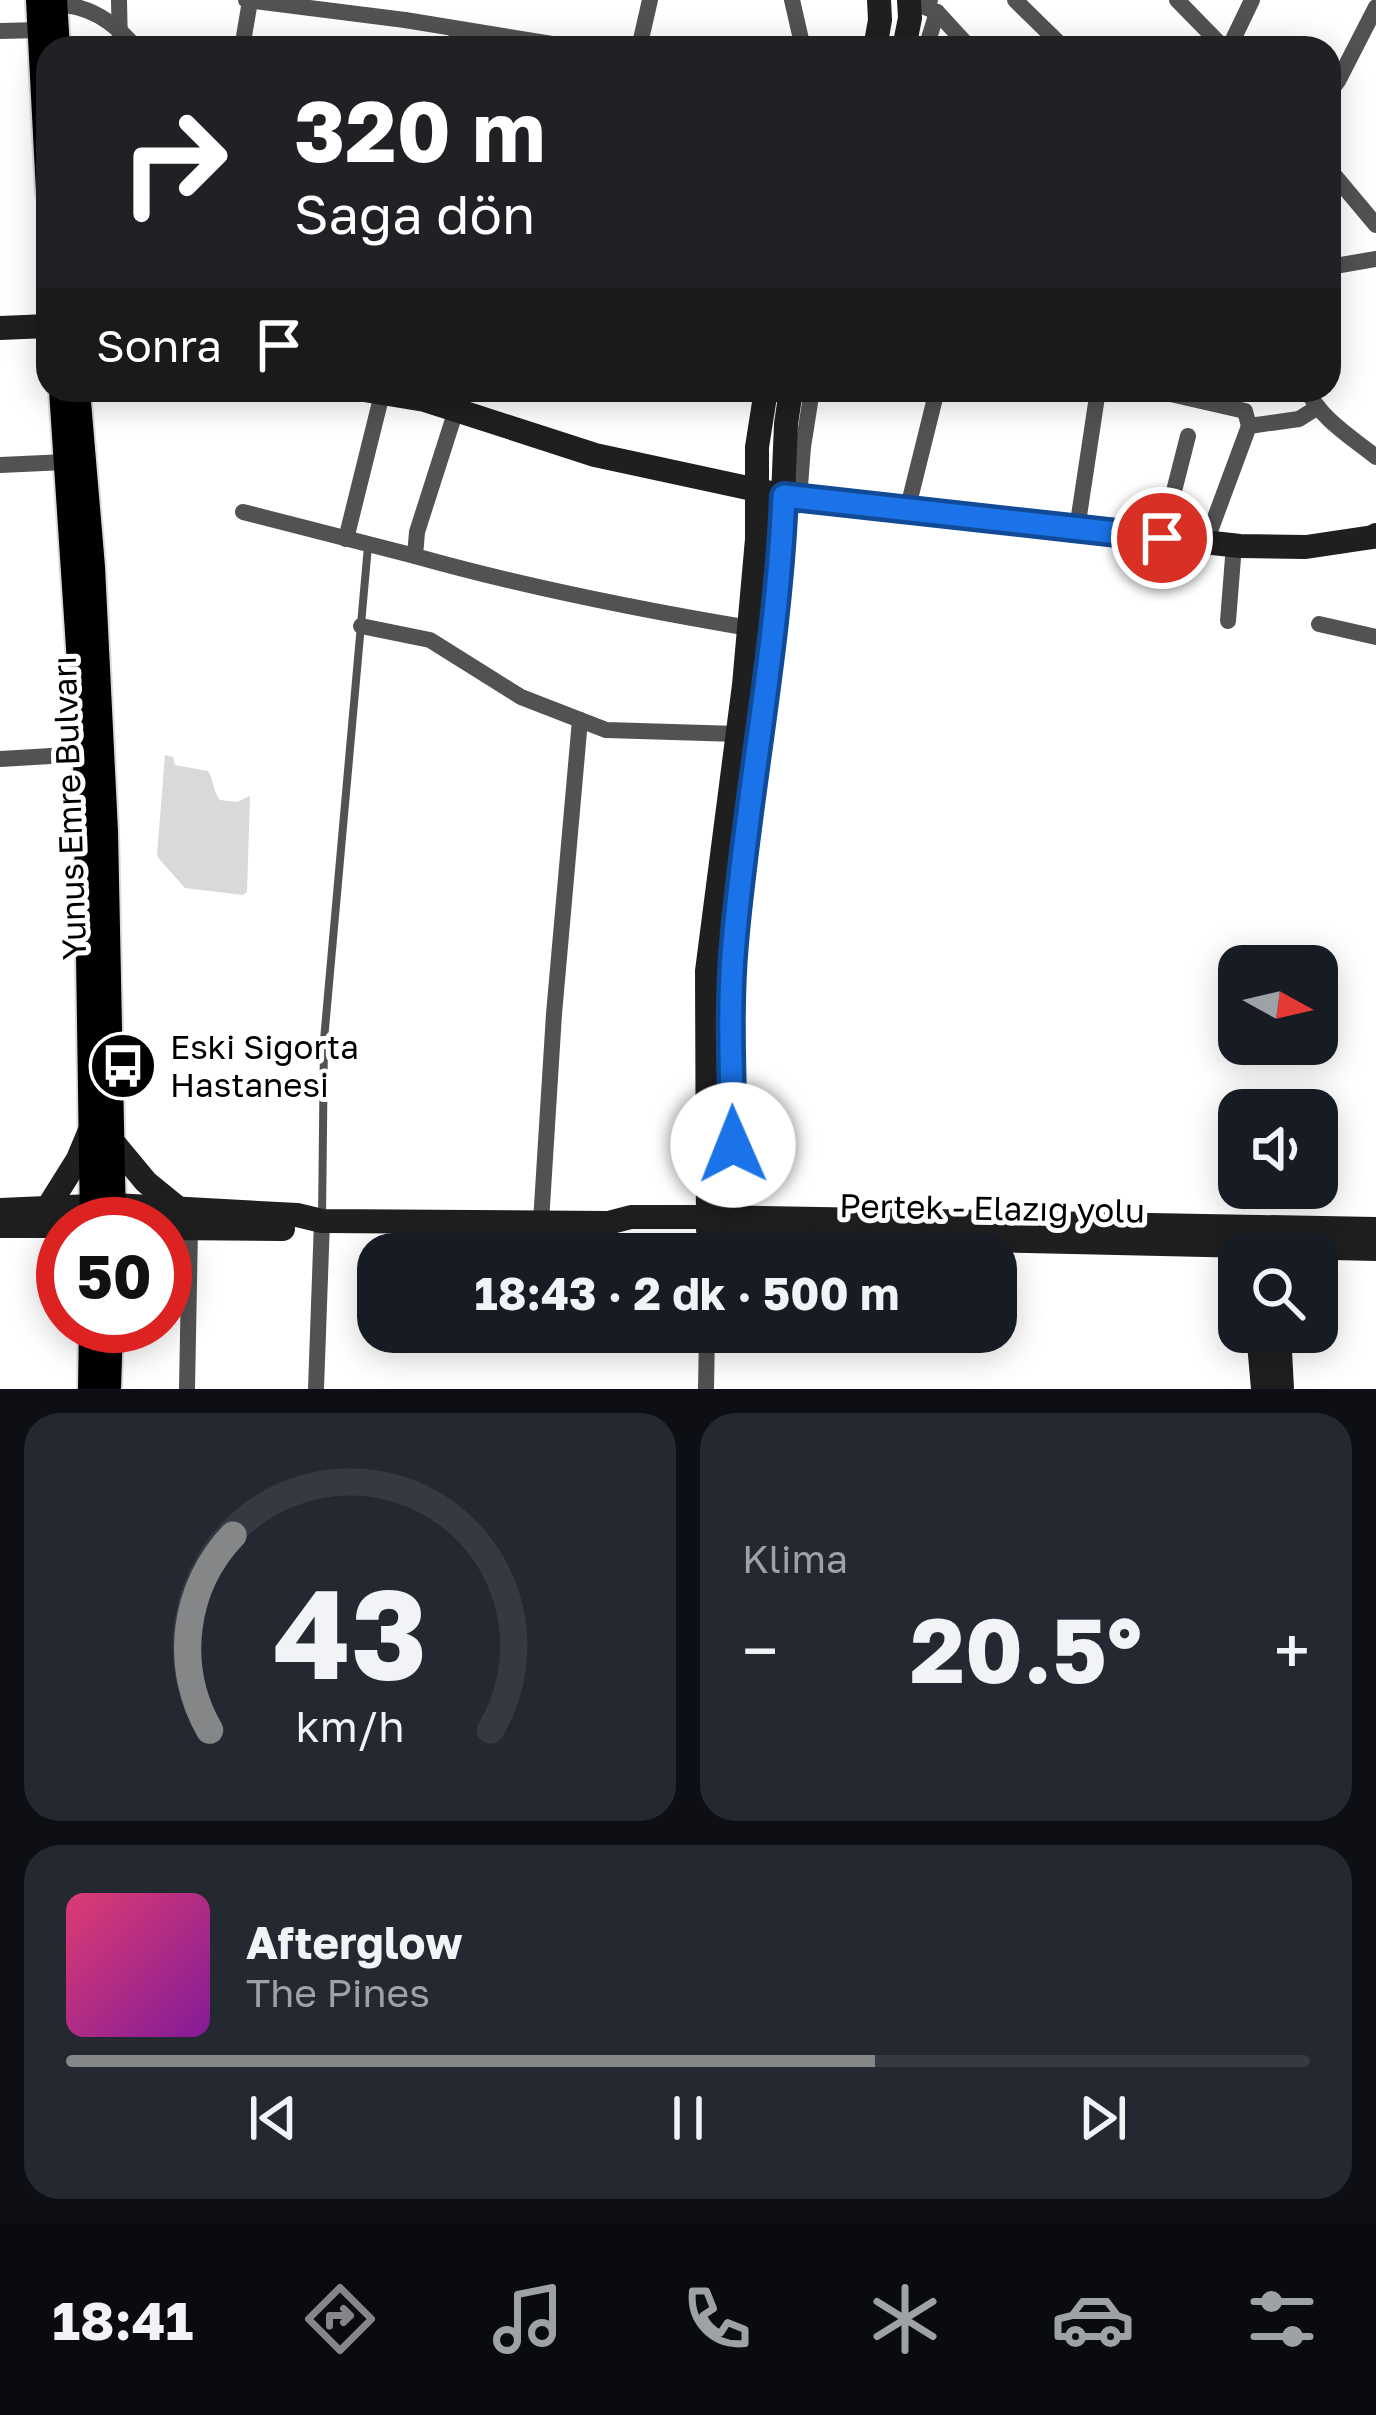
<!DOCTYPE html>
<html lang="tr">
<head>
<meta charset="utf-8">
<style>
	body { margin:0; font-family:"Golos Text",sans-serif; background:#242831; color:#f1f3f6; height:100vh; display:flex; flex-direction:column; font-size:45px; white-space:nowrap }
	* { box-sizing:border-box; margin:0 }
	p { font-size:39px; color:#9ea1a6 }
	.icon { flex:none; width:66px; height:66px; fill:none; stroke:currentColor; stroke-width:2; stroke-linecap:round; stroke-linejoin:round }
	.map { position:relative; height:1389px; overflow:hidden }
	.drawer { display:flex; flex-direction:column; gap:24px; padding:24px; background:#0d0f14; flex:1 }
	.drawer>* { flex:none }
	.guide { position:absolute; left:36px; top:36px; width:1305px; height:366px; border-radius:36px; box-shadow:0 6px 30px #0003; background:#202124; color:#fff; overflow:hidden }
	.needle { width:78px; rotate:98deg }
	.controls { position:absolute; left:1218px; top:945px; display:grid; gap:24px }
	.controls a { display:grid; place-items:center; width:120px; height:120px; border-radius:24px; background:#171b24; box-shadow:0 6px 30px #0003; font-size:60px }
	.speed { position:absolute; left:36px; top:1197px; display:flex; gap:24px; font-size:60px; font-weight:700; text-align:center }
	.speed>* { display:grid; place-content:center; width:156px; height:156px; border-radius:50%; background:#171b24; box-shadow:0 6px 30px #0003; line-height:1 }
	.speed .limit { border:18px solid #d22; background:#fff; color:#111 }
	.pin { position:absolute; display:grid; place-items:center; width:102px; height:102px; color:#fff; margin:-51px; border:6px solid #fff; border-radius:50%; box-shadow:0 3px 12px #0007 }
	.me { position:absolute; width:132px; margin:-66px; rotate:359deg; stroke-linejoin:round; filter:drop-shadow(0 0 9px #0008) }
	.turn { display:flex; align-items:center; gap:42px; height:252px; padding:0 60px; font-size:54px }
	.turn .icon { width:156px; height:156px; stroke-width:2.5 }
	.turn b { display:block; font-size:84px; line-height:102px }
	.then { display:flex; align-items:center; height:114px; padding:0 60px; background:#0003; gap:24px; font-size:45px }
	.big { font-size:90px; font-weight:700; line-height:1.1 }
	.drawer .tile { flex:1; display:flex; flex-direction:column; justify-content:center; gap:18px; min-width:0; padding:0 42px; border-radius:36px; background:#242831 }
	.drawer .dial { align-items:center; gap:0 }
	.dial svg { height:312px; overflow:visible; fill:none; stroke:#363941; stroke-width:7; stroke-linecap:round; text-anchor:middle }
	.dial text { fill:#f1f3f6; stroke:none }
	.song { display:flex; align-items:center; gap:36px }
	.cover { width:144px; height:144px; border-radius:18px; background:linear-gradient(135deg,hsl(340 70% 55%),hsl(290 70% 35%)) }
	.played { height:12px; border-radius:6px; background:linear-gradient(90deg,#858687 65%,#363941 65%) }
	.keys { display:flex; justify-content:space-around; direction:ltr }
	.heat { display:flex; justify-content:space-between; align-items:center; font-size:66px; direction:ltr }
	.drawer .tiles { flex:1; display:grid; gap:24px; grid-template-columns:1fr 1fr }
	.tile:last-child { grid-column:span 2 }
	.trip { position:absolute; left:357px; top:1233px; width:660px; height:120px; border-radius:36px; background:#171b24; box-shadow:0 6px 30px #0003; font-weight:700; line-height:120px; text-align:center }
	.dock { display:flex; height:192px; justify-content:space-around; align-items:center; background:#090b0e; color:#9ea1a6 }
	.dock .icon { width:84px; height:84px }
	.dock .active { color:#858687 }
	.dock b { font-size:54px; color:#f1f3f6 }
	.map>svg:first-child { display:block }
	.grass { fill:#d9d9d9 }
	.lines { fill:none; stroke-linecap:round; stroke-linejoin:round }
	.primary-casing { stroke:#dbdbdb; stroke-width:28 }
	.lane { stroke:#525252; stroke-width:8 }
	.street { stroke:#525252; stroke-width:16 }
	.secondary { stroke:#1f1f1f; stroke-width:24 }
	.primary { stroke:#000; stroke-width:24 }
	.route-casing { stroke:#114b97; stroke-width:30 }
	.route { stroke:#1a73e8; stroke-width:21 }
	.labels { text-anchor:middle; stroke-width:10; stroke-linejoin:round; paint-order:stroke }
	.street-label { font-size:33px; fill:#000; stroke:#fff }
	.poi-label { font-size:33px; fill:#000; stroke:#fff; text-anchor:start }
</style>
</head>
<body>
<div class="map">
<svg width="1376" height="1389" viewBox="0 0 1376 1389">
	<rect width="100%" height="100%" fill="#fff"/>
	<path class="grass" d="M165 755 173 757 175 765 208 771C214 781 213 791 220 800L237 802 250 796 247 892 243 895 185 888 160 860 157 855Z"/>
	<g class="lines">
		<g class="primary-casing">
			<g id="primary">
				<polyline points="38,0 48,192"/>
				<polyline points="55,0 58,48"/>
				<polyline points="61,390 85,754 92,1224"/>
				<polyline points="78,390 93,567 106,831 114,1224"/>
				<polyline points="90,1389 91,1326"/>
				<polyline points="109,1389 111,1326"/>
			</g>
		</g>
		<polyline class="lane" points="322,1219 324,1040 368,546"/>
		<g class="street">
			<polyline points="119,0 120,48"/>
			<polyline points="246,0 405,20 577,48"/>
			<polyline points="792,0 803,48"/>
			<polyline points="930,0 925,7 937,12 970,48"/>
			<polyline points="1015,0 1064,48"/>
			<polyline points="1177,0 1224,48"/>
			<path d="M45 5C83 1 113 20 136 48"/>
			<polyline points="0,31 39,30"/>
			<polyline points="242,48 250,1"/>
			<polyline points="453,48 459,29"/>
			<polyline points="639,48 650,0"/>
			<polyline points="926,48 937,12"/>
			<polyline points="1229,48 1252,0"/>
			<polyline points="1329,93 1338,81 1376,7"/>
			<polyline points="1329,169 1376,225"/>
			<polyline points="1329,267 1376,259"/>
			<polyline points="1153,390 1245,411 1249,426"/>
			<path d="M1307 390C1321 419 1351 437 1376 457"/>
			<path d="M456 410 417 532 415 556C525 587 636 609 749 628"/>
			<polyline points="0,465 66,462"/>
			<polyline points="799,499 803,447 812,390"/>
			<polyline points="907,511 937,390"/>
			<polyline points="243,512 415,556"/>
			<polyline points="1077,529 1098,390"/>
			<polyline points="1162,538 1188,436"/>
			<polyline points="346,539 382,394"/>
			<polyline points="1206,542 1249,426 1299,419 1318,407"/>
			<polyline points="1228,621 1234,545"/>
			<polyline points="1319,624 1376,637"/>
			<polyline points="361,626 430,640 521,697 606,730 738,734"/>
			<polyline points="0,759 85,754"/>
			<polyline points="541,1222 554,1014 580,720"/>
			<polyline points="708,1254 708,1234"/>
			<polyline points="187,1389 190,1228"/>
			<polyline points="316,1389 322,1221"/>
			<polyline points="706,1389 707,1332"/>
		</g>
		<g class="secondary">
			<polyline points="875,48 880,20 879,0"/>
			<polyline points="904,48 910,18 909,0"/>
			<polyline points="0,328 48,326"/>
			<polyline points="364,390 425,400 595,455 785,496 1240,546 1306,547 1373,537 1376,535"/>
			<polyline points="112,1141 146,1182 178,1208"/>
			<polyline points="48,1207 78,1159 91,1128"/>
			<polyline points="0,1210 114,1205 297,1215 322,1221 608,1223 631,1217 708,1217 1376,1229"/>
			<polyline points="0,1226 63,1226"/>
			<polyline points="165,1228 283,1229"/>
			<polyline points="708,1230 707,971 744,685 757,539 757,447 766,390"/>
			<polyline points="722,1234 1376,1249"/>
			<polyline points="735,1235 731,982 780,568 786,424 791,390"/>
			<polyline points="1258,1332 1263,1389"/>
			<polyline points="1279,1332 1282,1389"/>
		</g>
		<use href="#primary" class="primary"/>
	</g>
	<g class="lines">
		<g class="route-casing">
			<path id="route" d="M733 1145C732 1077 728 1010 734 943 747 794 778 646 784 496L1162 538"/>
		</g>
		<use href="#route" class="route"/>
	</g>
	<defs>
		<g id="bus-disc" transform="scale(3.45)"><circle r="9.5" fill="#000" stroke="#fff"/><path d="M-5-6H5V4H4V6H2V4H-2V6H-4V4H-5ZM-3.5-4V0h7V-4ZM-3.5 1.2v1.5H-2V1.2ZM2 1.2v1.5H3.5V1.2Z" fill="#fff"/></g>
	</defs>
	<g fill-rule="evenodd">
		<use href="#bus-disc" x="123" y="1066"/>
	</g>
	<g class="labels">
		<g class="street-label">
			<text transform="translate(69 808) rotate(-92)" y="12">Yunus Emre Bulvarı</text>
			<text transform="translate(992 1208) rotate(1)" y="12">Pertek - Elazığ yolu</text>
		</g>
		<g class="poi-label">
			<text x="170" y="1059">Eski Sigorta<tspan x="170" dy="38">Hastanesi</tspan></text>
		</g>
	</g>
</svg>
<div class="controls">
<a><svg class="needle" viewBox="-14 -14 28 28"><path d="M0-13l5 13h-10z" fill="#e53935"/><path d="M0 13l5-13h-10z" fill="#9ea1a6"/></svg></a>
<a><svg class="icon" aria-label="sound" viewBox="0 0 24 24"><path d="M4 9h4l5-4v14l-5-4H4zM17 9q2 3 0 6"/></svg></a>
<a><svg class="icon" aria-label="search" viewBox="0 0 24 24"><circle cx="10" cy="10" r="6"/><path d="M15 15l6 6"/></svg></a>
</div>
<div class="speed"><div class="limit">50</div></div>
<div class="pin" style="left:1162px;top:538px;background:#d93025"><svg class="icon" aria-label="arrive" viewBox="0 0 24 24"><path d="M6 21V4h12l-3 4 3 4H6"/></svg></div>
<svg class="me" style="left:733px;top:1145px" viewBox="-20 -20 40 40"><circle r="19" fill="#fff"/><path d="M0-13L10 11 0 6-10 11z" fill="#1a73e8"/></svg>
<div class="trip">18:43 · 2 dk · 500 m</div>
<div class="guide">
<div class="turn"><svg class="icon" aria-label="right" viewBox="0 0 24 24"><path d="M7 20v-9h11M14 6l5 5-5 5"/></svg><div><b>320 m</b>Sağa dön</div></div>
<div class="then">Sonra<svg class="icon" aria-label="arrive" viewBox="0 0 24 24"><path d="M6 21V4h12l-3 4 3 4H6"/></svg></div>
</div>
</div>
<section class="drawer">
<div class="tiles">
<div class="tile dial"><svg viewBox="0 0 100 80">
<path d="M14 69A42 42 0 1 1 86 69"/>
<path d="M14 69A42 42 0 0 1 20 19" stroke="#858687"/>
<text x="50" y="56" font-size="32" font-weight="700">43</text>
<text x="50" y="72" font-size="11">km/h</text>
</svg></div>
<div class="tile"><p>Klima</p>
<div class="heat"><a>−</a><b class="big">20.5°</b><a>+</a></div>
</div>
<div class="tile">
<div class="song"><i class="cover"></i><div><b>Afterglow</b><p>The Pines</p></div></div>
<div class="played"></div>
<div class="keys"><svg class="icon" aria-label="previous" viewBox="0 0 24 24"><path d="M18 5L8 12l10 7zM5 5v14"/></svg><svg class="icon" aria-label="pause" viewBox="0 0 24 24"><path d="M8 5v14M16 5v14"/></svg><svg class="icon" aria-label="next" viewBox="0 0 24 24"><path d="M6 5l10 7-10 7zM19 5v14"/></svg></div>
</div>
</div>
</section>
<nav class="dock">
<b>18:41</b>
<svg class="icon active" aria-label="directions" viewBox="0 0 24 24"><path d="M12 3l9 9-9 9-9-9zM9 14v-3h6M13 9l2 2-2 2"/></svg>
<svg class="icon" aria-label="music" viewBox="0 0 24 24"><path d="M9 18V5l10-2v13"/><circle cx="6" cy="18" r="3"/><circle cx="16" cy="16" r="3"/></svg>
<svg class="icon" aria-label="phone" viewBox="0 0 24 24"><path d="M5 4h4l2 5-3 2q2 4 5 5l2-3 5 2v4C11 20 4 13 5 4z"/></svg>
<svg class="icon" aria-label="climate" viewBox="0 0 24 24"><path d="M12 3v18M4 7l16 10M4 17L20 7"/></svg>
<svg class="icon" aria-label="car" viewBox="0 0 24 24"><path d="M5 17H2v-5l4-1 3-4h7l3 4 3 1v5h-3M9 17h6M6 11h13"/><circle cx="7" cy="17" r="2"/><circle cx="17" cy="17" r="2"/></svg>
<svg class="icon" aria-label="filters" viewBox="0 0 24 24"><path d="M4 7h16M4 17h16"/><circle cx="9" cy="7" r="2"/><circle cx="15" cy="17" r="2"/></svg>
</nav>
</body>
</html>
